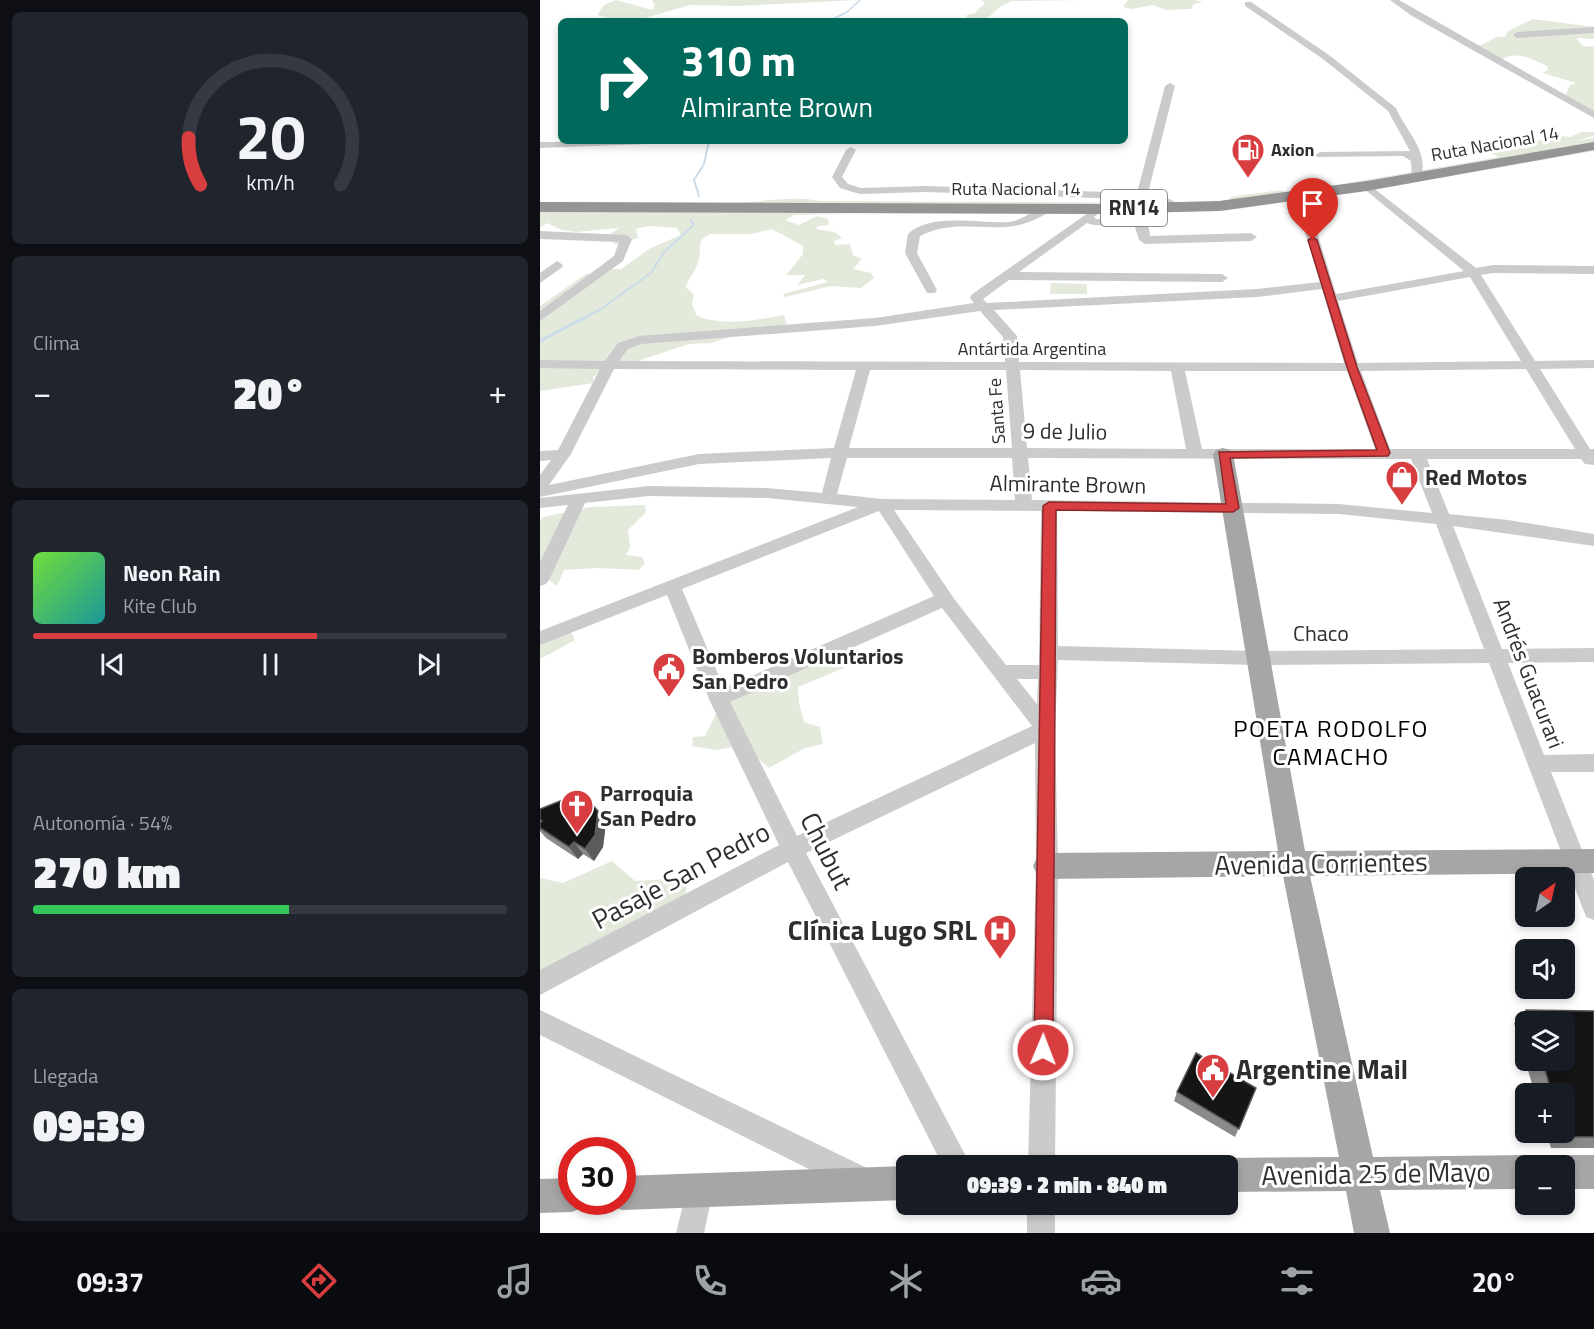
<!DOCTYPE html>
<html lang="es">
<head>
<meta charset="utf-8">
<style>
	body { margin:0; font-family:"Titillium Web",sans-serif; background:#20242c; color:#f1f3f6; height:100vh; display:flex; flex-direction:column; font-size:22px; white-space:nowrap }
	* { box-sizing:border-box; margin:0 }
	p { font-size:20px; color:#9ea1a6 }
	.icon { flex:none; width:33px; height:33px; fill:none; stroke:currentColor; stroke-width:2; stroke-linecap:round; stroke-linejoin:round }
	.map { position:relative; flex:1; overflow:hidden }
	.drawer { display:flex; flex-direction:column; gap:12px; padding:12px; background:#0d0f14; width:540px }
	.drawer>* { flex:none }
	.guide { position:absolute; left:18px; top:18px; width:570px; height:126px; border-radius:9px; box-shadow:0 3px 9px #0003; background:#00695c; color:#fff; overflow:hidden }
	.needle { width:39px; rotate:34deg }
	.tools { position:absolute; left:975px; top:867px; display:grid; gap:12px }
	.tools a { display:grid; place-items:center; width:60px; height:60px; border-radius:9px; background:#171b24; box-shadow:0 3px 9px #0003; font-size:30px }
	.speed { position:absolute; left:18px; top:1137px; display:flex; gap:12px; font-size:30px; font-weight:700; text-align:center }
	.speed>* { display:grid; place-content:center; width:78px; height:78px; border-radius:50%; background:#171b24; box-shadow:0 3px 9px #0003; line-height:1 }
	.speed .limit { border:9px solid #d22; background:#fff; color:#111 }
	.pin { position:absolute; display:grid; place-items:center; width:51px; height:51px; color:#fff; margin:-62px -26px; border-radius:50% 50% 50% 0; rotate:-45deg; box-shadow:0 0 6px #0007 }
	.pin .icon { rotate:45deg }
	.me { position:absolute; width:66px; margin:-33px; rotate:1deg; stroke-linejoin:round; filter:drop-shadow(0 0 4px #0008) }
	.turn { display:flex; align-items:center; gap:21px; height:126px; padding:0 24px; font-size:27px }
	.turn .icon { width:78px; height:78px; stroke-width:2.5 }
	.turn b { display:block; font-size:42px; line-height:51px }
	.big { font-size:45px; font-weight:800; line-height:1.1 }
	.drawer .tile { flex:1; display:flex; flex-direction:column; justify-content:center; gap:9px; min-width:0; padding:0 21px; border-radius:9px; background:#20242c }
	.drawer .dial { align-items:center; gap:0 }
	.dial svg { height:156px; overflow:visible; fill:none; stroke:#363941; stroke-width:7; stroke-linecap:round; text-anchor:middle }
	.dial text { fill:#f1f3f6; stroke:none }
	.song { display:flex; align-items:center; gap:18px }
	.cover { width:72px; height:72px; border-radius:9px; background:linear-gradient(135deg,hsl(100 70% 55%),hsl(180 70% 35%)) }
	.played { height:6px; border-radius:3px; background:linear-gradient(90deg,#d83d40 60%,#363941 60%) }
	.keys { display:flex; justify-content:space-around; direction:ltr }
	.heat { display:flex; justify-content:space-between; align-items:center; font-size:33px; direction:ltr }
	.charge { height:9px; border-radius:4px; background:linear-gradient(90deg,#34c759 54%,#363941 0) }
	.trip { position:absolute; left:356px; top:1155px; width:342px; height:60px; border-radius:9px; background:#171b24; box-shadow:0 3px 9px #0003; font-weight:800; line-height:60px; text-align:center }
	.menu { display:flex; height:96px; justify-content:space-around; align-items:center; background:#090b0e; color:#9ea1a6 }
	.menu .icon { width:42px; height:42px }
	.menu .on { color:#d83d40 }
	.menu b { font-size:27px; color:#f1f3f6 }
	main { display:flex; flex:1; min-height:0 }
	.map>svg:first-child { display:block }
	.green { fill:#e3eadc }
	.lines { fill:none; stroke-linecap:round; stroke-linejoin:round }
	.stream-far2 { stroke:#cadbe9; stroke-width:1.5 }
	.stream-far1 { stroke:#cadbe9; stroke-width:2 }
	.stream { stroke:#cadbe9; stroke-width:3 }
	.minor { fill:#cbcbcb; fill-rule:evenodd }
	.major { fill:#a6a6a6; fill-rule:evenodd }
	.highway { fill:#959595; fill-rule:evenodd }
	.wall { fill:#8a8a8a; fill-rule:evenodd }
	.shaded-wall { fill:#5b5b5b }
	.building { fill:#151515; stroke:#5b5b5b; stroke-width:1.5 }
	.route { fill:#d83d40; stroke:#8c282a; stroke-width:1.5 }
	.labels { text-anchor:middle; stroke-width:6; stroke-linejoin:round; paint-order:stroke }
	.far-street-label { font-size:18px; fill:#2e2e2e; stroke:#fff }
	.far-poi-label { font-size:18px; font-weight:bold; fill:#2e2e2e; stroke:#fff; text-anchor:start }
	.shield { fill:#fff; stroke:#6d6d6d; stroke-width:1.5 }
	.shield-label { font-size:21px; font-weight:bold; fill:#2e2e2e }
	.street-label { font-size:22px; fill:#2e2e2e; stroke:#fff }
	.poi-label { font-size:22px; font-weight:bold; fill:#2e2e2e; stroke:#fff; text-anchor:start }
	.neighbourhood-label { font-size:24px; letter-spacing:1.5px; fill:#000; stroke:#fff }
	.near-street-label { font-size:27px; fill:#2e2e2e; stroke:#fff }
	.near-poi-label { font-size:27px; font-weight:bold; fill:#2e2e2e; stroke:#fff; text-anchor:end }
</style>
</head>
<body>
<main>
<section class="drawer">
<div class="tile dial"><svg viewBox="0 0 100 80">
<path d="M14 69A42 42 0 1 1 86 69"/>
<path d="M14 69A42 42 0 0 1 8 45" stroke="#d83d40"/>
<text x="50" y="56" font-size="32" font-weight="700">20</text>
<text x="50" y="72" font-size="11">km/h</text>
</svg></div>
<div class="tile"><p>Clima</p>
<div class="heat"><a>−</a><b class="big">20°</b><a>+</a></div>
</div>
<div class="tile">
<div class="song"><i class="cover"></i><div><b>Neon Rain</b><p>Kite Club</p></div></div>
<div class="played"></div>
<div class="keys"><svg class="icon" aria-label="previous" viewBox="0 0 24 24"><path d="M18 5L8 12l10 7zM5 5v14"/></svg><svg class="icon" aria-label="pause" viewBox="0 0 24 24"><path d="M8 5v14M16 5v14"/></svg><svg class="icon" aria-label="next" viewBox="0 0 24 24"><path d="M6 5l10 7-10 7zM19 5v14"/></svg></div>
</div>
<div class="tile"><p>Autonomía · 54%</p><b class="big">270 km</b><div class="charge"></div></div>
<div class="tile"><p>Llegada</p><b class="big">09:39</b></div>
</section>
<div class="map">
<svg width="1054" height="1233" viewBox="0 0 1054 1233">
	<rect width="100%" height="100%" fill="#fff"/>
	<g class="green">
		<polygon points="76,0 112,10 115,5 112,0 318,0 199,6 150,5 105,18 80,21 57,15 64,5"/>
		<polygon points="441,0 541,0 472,1 461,6 444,21 426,21 427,15 435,13 445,3"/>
		<polygon points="588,0 654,0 663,2 654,4 651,9 627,10 612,5 592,9 583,7"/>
		<path d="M993 19 1054 27V39L1036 38 1043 46 1054 47V112L1025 96 1030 85 1036 83 1003 73 1008 70 1007 66C994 60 977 50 963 59L935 48 957 37H965L968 31Z"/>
		<path d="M1042 132H1054V136L1034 141 1054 138V151L860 185 685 211 311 213 254 215 245 220 259 225 277 216 288 219 289 225 278 226 276 229 295 232 302 238 294 241 295 245 310 244 313 255 322 259 313 269 331 273 334 278 321 288 291 286 245 297 243 294 288 282 283 279 257 285 265 275H246L263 254V246L232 229 211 234H170L161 240C159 249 161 257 157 265 154 274 148 278 146 287L154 295 152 304 157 316C186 327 214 320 244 315L248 329 193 336 171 343 149 344 89 364 69 365 53 377 54 383 0 391V306L46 274 57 275 72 269H81L109 249 141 235 137 228 109 226 96 229 98 238 75 245 70 234 79 228 36 232 22 230 7 223 0 228V202C63 201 126 203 188 203 219 203 250 195 280 201L660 203 690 200V197L741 190 749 193 959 157 930 143 940 142 952 146 968 142 1013 140 1016 139 1014 135 1030 137Z"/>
		<polygon points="511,283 547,284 547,294 510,294"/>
		<polygon points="105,505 106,512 88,530 90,547 86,555 102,557 105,563 99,570 58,568 24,570 17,586 0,574 0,522 3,517 51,507"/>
		<polygon points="31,632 35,640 0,659 0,639"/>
		<polygon points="286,654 300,657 304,668 258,687 259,703 264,722 280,727 283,744 265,748 229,768 203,745 176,750 152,746 153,737 165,736 179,708"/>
		<polygon points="72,861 95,881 150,878 141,907 0,971 0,878 23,883"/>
	</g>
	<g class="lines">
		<polyline class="stream-far2" points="289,21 307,12 320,0"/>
		<g class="stream-far1">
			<polyline points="159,196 154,180 164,164 169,141"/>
			<polyline points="41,320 61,309 111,273 124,252 154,225 151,220"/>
		</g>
		<polyline class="stream" points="0,341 44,318"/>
		<g class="minor">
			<polygon points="850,0 859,0 1054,111 1054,118 872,16"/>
			<path d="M705 2H711L789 55 856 108C866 132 891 152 880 180H872L871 161 863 156 776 157 775 155 780 152 870 151 848 111 783 59 705 6Z"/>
			<polygon points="1054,27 1054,33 977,38 973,35 977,32"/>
			<polygon points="630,83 635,86 608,193 621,195 641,205 641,209 633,209 615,200 386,192 320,194 300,188 292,177 306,150 311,147 316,150 302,177 308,184 321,188 386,186 597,193 625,86"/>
			<polygon points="111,141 106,144 0,148 0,142"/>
			<path d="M827 183 936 268 953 265 1054 266V274L953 273 941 275 995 361 1054 360V368L1000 369 1050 449H1054V465L1045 464 1041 459H887L909 514 968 520 1054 534V546L913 526 962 649 1054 648V662L968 663 1004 755 1054 754V772H1011L1054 880V920L1046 917 1043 909 949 663 717 665 518 660 515 729 518 866 515 1166H488L496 866 495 743 266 853 431 1166H403L248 862 0 995V970L239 845 169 699 127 595 0 645V631L318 507 227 498 109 496 45 503 9 580 6 584 0 586V562L28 505 0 508V498L109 486 227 488 282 493 291 458 159 464 0 497V475L11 460 0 461V451L18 450 60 369 0 368V360L65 361 78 343 99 336 335 318 434 303 430 298 431 295 558 206 564 209 554 217 556 219 602 222 609 228 610 236 711 233 717 237 711 241 605 244 599 240 595 227 553 225 547 223 479 272 682 274 688 278 682 282 469 280 443 299 447 303 717 289 780 282 754 196 760 193 766 196 796 294 924 271 823 188 822 186ZM930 277 981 361 818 363 798 301ZM782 289 804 363 479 362 477 336 454 310 717 297ZM440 311 463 337 465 362 79 361 88 349 101 344 335 326ZM74 369 316 370 294 448 159 454 9 485 31 454ZM986 369 1035 449H850L821 371ZM330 370H466L472 448H309ZM480 370 631 371 646 449 487 448ZM645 371H807L835 449H662ZM307 458H472L475 500 342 499 297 494ZM488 458 871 459 892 513 799 504 492 500ZM354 510 501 511 499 665H466L415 600ZM339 511 394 596 184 688 142 589ZM517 511 799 514 896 524 944 649 717 651 518 646ZM402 608 492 726 257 836 190 702ZM477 679H498L497 704Z"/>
			<path d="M507 205 513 208 511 210C466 244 425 213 380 236L377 253 397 290 395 293H387L365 253 368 234C390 212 441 224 469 222 485 220 493 209 507 205Z"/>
			<polygon points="0,231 86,235 92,239 83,261 0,321 0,311 74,256 79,242 0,239"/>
			<polygon points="17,261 23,265 21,268 0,283 0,273"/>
			<polygon points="0,1010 329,1169 333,1179 329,1189 319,1193 309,1189 0,1035"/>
			<polygon points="159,1177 169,1181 173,1191 164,1233 136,1233 149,1181"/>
			<rect x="487" y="1204" width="28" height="29"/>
		</g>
		<g class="major">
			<polygon points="683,448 690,450 693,454 765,851 1054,849 1054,873 770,876 833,1157 986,1155 998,1160 1000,1166 986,1166 986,1189 840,1190 850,1233 814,1233 806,1191 687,1192 687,1166 674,1166 687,1158 799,1157 743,876 507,879 497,875 493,866 497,857 507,853 738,851 673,454 676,450"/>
			<polygon points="1024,1155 1054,1155 1054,1189 1024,1189 1024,1166 1010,1166 1012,1160"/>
			<polygon points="366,1166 366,1200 82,1210 70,1205 68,1202 82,1202 82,1176"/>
			<polygon points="32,1178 32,1202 46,1202 44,1207 32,1212 0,1213 0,1179"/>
		</g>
		<polygon class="highway" points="1054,142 1054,150 827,191 679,211 558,214 0,212 0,202 558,204 679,201 827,181"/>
	</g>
	<g class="wall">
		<polygon points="0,809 66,823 63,847 54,861 43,854 38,859 6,838 0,831"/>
		<path d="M986 1010 1054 1011V1148H1011L1006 1132H1024V1094H995L974 1023ZM986 1022H1024V1060H986Z"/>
		<polygon points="716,1088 695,1137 634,1101 637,1092"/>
	</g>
	<g class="shaded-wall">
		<polygon points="58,811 66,823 63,847 54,861 45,849"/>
		<polygon points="34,842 43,854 38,859 29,847"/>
	</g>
	<g class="building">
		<polygon points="40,798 51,803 58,811 55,835 45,849 34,842 29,847 0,828 0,823 2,821 0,820 0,809 25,799"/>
		<polygon points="986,1010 1054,1011 1054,1137 1025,1137 1023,1132 1024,1132 1024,1094 1012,1094 1002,1060 1024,1060 1024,1022 990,1022"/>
		<polygon points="656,1053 716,1088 699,1129 637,1092"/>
	</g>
	<polygon class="route" points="773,237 777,240 817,367 850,453 848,456 690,458 699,508 693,512 516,510 513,1050 510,1057 503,1060 496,1057 494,1050 503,506 509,502 686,504 679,452 837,450 807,367 768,240"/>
	<defs>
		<g id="fuel-pin" transform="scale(1.725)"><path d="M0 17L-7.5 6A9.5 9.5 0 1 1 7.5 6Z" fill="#d83d40" stroke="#fff"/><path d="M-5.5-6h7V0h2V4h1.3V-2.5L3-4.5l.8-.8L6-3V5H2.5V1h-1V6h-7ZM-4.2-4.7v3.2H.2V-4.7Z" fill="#fff"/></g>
		<g id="shop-pin" transform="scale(1.725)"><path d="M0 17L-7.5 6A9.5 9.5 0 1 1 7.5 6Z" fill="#d83d40" stroke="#fff"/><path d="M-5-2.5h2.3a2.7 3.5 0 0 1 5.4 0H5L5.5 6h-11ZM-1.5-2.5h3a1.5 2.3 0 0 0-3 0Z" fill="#fff"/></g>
		<g id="civic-pin" transform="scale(1.725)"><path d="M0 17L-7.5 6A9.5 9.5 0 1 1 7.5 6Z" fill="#d83d40" stroke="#fff"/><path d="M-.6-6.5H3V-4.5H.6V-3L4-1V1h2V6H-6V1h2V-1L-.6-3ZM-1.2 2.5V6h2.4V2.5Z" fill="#fff"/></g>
		<g id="church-pin" transform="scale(1.725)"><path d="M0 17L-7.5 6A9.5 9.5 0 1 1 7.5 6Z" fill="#d83d40" stroke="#fff"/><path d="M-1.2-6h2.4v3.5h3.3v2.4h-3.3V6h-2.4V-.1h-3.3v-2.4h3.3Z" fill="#fff"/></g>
		<g id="hospital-pin" transform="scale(1.725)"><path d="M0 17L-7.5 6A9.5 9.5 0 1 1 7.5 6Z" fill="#d83d40" stroke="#fff"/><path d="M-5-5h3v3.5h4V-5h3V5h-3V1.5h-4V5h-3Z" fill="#fff"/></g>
	</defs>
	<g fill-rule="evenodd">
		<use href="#fuel-pin" x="708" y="150"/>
		<use href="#shop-pin" x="862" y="477"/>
		<use href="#civic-pin" x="129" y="669"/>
		<use href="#church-pin" x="37" y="806"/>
		<use href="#hospital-pin" x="460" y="931"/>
		<use href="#civic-pin" x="673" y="1070"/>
	</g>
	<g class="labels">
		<g class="far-street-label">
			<text transform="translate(955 144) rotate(-10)" y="6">Ruta Nacional 14</text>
			<text x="476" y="195">Ruta Nacional 14</text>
			<text x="492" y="355">Antártida Argentina</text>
			<text transform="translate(457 411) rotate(-94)" y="6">Santa Fe</text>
		</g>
		<g class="far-poi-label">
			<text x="731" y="156">Axion</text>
		</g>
		<rect class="shield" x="561" y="190" width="66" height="36" rx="4.5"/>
		<g class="shield-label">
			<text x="594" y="215">RN14</text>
		</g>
		<g class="street-label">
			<text transform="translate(525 431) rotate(1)" y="8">9 de Julio</text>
			<text transform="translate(528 484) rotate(1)" y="8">Almirante Brown</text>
			<text x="781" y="641">Chaco</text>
			<text transform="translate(989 673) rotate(69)" y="8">Andrés Guacurari</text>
		</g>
		<g class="poi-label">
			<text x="885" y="485">Red Motos</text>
			<text x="152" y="664">Bomberos Voluntarios<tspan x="152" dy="25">San Pedro</tspan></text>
			<text x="60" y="801">Parroquia<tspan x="60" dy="25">San Pedro</tspan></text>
		</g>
		<g class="neighbourhood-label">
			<text x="791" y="737">POETA RODOLFO<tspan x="791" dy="28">CAMACHO</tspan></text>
		</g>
		<g class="near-street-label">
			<text transform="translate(286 851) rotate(63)" y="9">Chubut</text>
			<text transform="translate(781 864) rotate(-1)" y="9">Avenida Corrientes</text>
			<text transform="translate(141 876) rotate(-28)" y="9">Pasaje San Pedro</text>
			<text transform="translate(836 1174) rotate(-1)" y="9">Avenida 25 de Mayo</text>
		</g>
		<g class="near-poi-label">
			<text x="437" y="940">Clínica Lugo SRL</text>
			<text x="696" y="1079" text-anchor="start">Argentine Mail</text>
		</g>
	</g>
</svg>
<div class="tools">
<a><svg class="needle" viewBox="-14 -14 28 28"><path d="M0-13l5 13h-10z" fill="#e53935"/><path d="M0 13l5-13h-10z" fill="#9ea1a6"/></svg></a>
<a><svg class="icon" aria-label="sound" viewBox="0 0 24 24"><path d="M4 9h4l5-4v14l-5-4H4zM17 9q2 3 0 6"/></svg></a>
<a><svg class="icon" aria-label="layers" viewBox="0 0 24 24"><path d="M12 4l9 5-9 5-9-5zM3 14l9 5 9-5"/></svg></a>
<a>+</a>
<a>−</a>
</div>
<div class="speed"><div class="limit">30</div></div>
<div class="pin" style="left:773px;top:240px;background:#d93025"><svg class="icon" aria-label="arrive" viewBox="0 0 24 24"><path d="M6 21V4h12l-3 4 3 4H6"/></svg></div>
<svg class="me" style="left:503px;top:1050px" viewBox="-20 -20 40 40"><circle r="17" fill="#d83d40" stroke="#fff" stroke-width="3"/><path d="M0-11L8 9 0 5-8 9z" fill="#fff"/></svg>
<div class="trip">09:39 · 2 min · 840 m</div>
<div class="guide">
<div class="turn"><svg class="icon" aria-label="right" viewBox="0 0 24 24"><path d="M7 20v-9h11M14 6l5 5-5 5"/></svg><div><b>310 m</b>Almirante Brown</div></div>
</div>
</div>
</main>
<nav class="menu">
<b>09:37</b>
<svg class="icon on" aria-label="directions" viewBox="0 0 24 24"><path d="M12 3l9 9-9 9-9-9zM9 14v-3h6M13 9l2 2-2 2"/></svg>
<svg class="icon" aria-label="music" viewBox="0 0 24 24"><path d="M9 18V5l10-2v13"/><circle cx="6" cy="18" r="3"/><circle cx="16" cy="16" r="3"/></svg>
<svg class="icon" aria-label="phone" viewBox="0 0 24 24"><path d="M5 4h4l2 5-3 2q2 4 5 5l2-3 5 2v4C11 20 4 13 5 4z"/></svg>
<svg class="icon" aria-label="climate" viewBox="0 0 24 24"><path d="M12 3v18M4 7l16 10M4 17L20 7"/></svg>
<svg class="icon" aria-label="car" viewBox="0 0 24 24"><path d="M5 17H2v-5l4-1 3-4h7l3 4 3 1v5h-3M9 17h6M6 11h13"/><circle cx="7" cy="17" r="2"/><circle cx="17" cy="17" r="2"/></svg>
<svg class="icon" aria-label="filters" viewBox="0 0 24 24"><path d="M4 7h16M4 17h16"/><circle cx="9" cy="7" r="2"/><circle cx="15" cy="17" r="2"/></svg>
<b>20°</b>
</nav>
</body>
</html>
